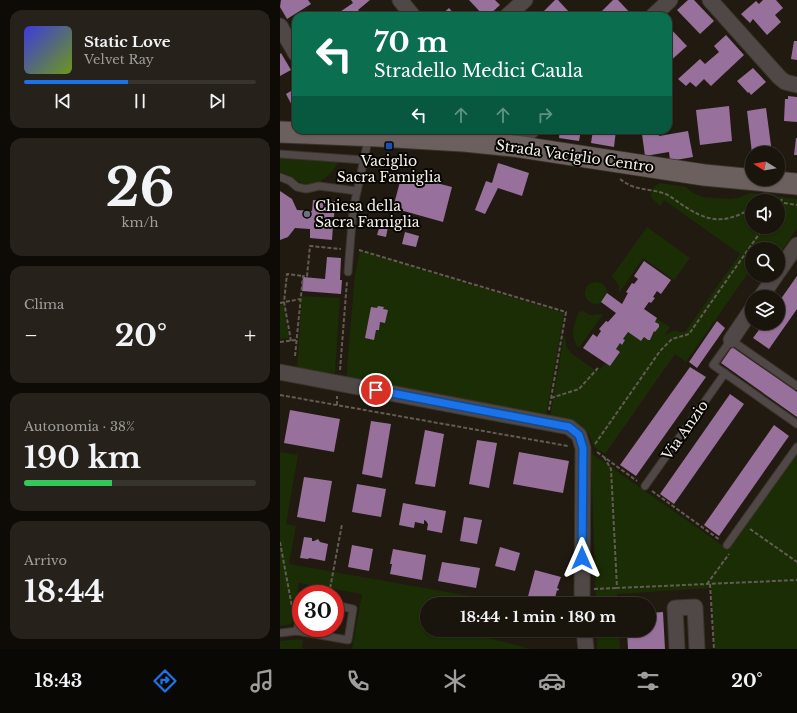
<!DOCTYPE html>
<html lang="it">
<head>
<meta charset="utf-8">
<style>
	body { margin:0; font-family:"Libre Baskerville",serif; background:#26211a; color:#f1f3f6; height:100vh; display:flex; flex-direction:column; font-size:15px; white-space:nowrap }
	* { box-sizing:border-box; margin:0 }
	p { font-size:13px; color:#9f9e9d }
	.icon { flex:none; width:22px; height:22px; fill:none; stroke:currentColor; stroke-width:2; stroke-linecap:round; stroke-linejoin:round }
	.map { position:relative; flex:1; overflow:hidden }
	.details { display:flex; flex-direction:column; gap:10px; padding:10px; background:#0e0b07; width:280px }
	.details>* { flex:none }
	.guide { position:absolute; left:12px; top:12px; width:380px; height:122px; border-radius:12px; box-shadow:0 1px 3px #0004,0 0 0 1px #37332d; background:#0b6e4f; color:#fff; overflow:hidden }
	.needle { width:26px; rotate:281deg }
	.tools { position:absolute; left:465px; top:146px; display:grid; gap:8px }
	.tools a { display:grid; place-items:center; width:40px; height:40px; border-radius:50%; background:#19140c; box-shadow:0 1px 3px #0004,0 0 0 1px #37332d; font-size:20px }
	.speed { position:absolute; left:12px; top:585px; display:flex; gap:8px; font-size:20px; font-weight:700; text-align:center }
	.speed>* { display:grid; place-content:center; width:52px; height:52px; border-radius:50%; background:#19140c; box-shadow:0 1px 3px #0004,0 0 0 1px #37332d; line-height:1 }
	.speed .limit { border:6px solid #d22; background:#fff; color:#111 }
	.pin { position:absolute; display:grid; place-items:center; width:34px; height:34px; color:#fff; margin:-17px; border:2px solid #fff; border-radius:50%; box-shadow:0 1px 4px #0007 }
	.me { position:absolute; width:44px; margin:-22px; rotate:0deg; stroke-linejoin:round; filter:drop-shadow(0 0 3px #0008) }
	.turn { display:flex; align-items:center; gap:14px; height:84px; padding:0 16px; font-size:18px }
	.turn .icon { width:52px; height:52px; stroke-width:2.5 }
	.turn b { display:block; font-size:28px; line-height:34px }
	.lanes { display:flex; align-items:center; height:38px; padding:0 16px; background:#0003; justify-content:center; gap:20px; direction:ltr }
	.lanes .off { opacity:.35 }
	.big { font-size:30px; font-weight:700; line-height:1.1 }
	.details .tile { flex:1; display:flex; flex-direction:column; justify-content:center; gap:6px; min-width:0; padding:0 14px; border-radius:12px; background:#26211a }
	.details .dial { align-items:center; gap:0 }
	.dial b { font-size:52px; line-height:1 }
	.song { display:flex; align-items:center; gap:12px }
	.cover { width:48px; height:48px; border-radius:6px; background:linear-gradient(135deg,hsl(240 70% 55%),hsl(80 70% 35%)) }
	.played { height:4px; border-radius:2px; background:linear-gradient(90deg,#1a73e8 45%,#37332d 45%) }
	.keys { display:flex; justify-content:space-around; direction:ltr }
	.heat { display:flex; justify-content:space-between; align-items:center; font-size:22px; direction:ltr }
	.charge { height:6px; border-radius:3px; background:linear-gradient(90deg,#34c759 38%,#37332d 0) }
	.trip { position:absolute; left:140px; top:597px; width:236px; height:40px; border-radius:20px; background:#19140c; box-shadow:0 1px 3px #0004,0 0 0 1px #37332d; font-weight:700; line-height:40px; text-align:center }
	.menu { display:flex; height:64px; justify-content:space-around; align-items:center; background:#0a0805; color:#9f9e9d }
	.menu .icon { width:28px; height:28px }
	.menu .active { color:#1a73e8 }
	.menu b { font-size:18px; color:#f1f3f6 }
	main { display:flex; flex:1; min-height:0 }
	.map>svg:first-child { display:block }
	.green { fill:#1a2d05; fill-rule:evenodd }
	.building { fill:#97709c }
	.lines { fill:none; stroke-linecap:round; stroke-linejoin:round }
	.lane-casing { stroke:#3b342a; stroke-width:9 }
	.street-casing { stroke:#3b342a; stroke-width:17 }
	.secondary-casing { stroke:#3b342a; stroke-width:23 }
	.path { stroke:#625c53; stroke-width:2; stroke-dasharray:4 2; stroke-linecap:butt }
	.lane { stroke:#4f4847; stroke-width:7 }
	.street { stroke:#4f4847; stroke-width:15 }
	.secondary { stroke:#6c605f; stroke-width:21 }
	.route-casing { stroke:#114b97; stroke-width:10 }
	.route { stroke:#1a73e8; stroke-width:7 }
	.transit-dot { fill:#1a4fb4; stroke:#080603; stroke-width:1.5 }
	.worship-dot { fill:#6b7280; stroke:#080603; stroke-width:1.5 }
	.labels { text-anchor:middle; stroke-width:4; stroke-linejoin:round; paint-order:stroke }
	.street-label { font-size:14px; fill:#f6f1ea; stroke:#080603 }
	.poi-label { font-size:14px; fill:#f6f1ea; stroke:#080603 }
</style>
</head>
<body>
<main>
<section class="details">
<div class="tile">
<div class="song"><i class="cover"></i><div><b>Static Love</b><p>Velvet Ray</p></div></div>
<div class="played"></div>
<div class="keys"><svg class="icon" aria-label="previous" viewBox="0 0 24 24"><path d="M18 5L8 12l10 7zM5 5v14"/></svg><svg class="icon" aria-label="pause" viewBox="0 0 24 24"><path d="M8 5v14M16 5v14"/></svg><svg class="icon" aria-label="next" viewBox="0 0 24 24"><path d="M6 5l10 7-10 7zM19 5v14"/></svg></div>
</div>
<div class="tile dial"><b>26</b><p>km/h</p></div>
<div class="tile"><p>Clima</p>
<div class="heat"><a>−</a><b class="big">20°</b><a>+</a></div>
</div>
<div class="tile"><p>Autonomia · 38%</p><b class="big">190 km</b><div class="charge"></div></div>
<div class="tile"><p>Arrivo</p><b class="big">18:44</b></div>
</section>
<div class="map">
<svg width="517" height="649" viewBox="0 0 517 649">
	<rect width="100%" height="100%" fill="#211a10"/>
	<g class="green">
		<path d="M0 157 58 162C52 175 35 191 20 182 13 178 8 174 0 172Z"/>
		<path d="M380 183 406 187 413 193 423 197 449 199 458 198 470 193 517 199V229L498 256V249H472V275H485L480 281 468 273 406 362 395 354 325 454 314 447 309 434 301 425 292 421 270 417 284 335 287 348 291 353 318 372 325 363 330 366 340 353 336 349 340 343 342 345 345 340 343 339 348 332 361 341 364 337 368 340 370 339 374 331 375 332 379 327V324L375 322 377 319 390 327 385 335 394 331 405 332 460 254 384 200 380 206 371 197C371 190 373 186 380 183ZM472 201H498V227H472Z"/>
		<polygon points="367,227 410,258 394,280 363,258 339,293 339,286 332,276"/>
		<polygon points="80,251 284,313 266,416 66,380 75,274"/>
		<circle cx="316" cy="293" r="11"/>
		<polygon points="22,296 60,298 55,373 17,370"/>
		<polygon points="0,305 3,305 9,338 0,339"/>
		<path d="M303 311 310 315 323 314 299 348C289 337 294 325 299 312Z"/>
		<polygon points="0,452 18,455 6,524 16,526 9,564 207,599 206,604 147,604 147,630 199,630 198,635 251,649 72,649 82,594 19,583 12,624 0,626"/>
		<polygon points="311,453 449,550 517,453 517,649 435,649 431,588 337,594 337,604 316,604"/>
		<polygon points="317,630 339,630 340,649 317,649"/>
		<polygon points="17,639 23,640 22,648 27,649 0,649 0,641"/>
	</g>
	<g class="building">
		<polygon points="1,0 28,0 31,4 7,19 0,7"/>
		<polygon points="71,0 90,0 78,10 83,16 54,16 73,3"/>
		<polygon points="189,0 215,0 220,5 208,16 204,16"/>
		<polygon points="275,0 278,0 289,12 285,16 264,16 262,13"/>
		<polygon points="333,0 338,0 353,16 320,16 319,14"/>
		<polygon points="408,0 414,0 434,21 420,34 397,10"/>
		<polygon points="483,0 496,0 503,8 495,15 501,22 487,35 473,19 470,23 461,14 476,1 479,4"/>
		<polygon points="169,8 176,16 160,16"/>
		<polygon points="388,26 407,46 388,63"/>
		<polygon points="446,35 464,55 431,86 424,79 416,87 410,82 406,86 398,79 420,59 425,64 439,52 434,46"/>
		<polygon points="514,41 517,41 517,60 511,59"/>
		<polygon points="1,53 11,70 0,76 0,54"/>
		<polygon points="473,68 486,82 471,95 469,92 468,93 457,81"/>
		<polygon points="16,88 16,113 6,94"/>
		<polygon points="508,96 517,97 517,122 504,121 505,99 508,99"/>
		<polygon points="449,106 452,141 420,145 416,110"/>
		<polygon points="486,108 492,153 472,153 467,111"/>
		<polygon points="280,130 301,130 299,141 279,138"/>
		<polygon points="313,130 336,130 334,147 311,143"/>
		<polygon points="408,131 413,157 390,161 389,152 365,156 362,134 378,132 379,136"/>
		<polygon points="516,138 517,138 517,155 514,155"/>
		<polygon points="218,163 249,173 242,196 218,188 205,214 195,210 206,181 212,183"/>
		<polygon points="122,174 172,187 163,222 113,208"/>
		<polygon points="0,191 12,199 17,210 32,211 33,200 55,201 54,217 49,217 48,225 53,225 52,240 30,238 30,229 15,228 8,237 0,240"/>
		<polygon points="100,225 108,227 106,237 97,235"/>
		<polygon points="125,232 139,236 136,247 122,244"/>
		<polygon points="47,257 61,258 60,280 62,280 61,294 22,291 23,277 45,279"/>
		<polygon points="364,261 391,280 381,294 377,291 373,297 375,298 371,303 369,302 364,309 377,318 375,322 379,324 379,327 375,332 374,331 370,340 368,340 364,337 361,341 348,332 343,339 345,340 342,345 340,343 336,349 340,352 330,366 303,348 313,334 317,337 321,331 319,329 326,321 328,322 336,313 321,302 327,293 342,304 348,293 346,292 352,283 354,284 358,279 354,276"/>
		<polygon points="517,276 517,309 489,349 473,338 484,323 498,323 498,303"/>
		<polygon points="98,306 104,307 103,309 108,310 105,323 100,322 99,330 96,330 94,340 85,338 91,307 97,308"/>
		<polygon points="437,321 445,328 417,368 409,362"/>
		<polygon points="452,347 517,392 517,417 441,363"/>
		<polygon points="410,367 426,377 356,476 340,465"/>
		<polygon points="450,394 464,404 394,504 380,494"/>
		<polygon points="10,410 60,419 54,452 4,443"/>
		<polygon points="91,421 111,424 102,478 82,474"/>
		<polygon points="494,425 509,436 439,536 424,525"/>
		<polygon points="145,430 164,434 155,487 135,484"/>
		<polygon points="197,440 217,443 209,488 189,484"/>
		<polygon points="239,452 289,461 283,493 233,484"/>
		<polygon points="24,477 52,481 45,522 17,517"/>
		<polygon points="77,484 106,489 101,517 72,512"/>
		<polygon points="123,503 166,511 162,533 147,530 148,524 146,521 144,520 144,524 135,522 134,528 119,525"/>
		<polygon points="184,517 202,520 197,544 180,541"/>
		<polygon points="24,537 32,538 32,541 34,541 38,539 40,542 48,544 45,561 29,558 28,559 20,558"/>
		<polygon points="72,545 93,549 89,571 68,567"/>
		<polygon points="220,547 240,553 235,571 215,566"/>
		<polygon points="113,549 146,555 142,580 110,574 112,564 110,564"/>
		<polygon points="162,562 200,568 196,588 158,581"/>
		<polygon points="255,570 281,577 277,588 279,589 278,591 277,590 275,598 268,596 266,604 246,604"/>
		<polygon points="383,612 385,649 348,649 347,630 369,630 369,613"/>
	</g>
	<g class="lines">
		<g class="lane-casing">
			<g id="lane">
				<polyline points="0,154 84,160"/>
				<polyline points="0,177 10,181 17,187 26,189 39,186 77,191"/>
				<polyline points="68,272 73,210 89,136"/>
				<polyline points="517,386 451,340 433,365 517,424"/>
				<polyline points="365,486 445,373"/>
				<polyline points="447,545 517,447"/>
				<polyline points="17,631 21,609"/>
				<polyline points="0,633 17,631 68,640 73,609 55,605"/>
			</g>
		</g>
		<g class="street-casing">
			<g id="street">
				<polyline points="120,0 133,16"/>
				<polyline points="430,0 499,77 505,82 517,85"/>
				<polyline points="227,16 245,0"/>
				<polyline points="373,16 390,0"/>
				<polyline points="0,26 16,54"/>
				<polyline points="234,146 252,130"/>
				<polyline points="498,272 517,245"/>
				<polyline points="481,297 496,275"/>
				<polyline points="451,340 472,309"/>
				<polyline points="0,372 289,427 299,435 303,448 302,604"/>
				<polyline points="304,630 306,649"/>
				<polyline points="397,649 395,608 415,607 417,649"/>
			</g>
		</g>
		<g class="secondary-casing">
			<polyline id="secondary" points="0,132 98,136 184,141 234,146 424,175 517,184"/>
		</g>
		<g class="path">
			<path d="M340 179C355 191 367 188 383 193 390 195 396 201 401 204 427 222 444 225 472 208"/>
			<polyline points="483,201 488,201"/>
			<polyline points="498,202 517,205"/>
			<polyline points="498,207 502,199"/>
			<polyline points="79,250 286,312 269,410"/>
			<polyline points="0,303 20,299"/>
			<polyline points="11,341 4,302 7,274 23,276"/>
			<polyline points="0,342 16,340"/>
			<polyline points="15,356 23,276 27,276 30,246 61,249"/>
			<polyline points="60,370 67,281"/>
			<polyline points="0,395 288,446"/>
			<polyline points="271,398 299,389 318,368"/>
			<polyline points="57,405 57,396"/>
			<polyline points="315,444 380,351 392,339 409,334 484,227"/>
			<polyline points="317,452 357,481"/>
			<polyline points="324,457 331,469 337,588 517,580"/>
			<polyline points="372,491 440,540"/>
			<polyline points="470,529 517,562"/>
			<polyline points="0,542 12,607"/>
			<polyline points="427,584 449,554"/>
			<polyline points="430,584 434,649"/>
			<polyline points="314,589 337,588"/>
			<polyline points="49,594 62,524"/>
		</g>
		<use href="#lane" class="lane"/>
		<use href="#street" class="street"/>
		<use href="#secondary" class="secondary"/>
	</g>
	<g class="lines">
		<g class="route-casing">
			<polyline id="route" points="96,390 289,427 299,435 303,448 302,558"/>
		</g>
		<use href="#route" class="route"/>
	</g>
	<rect class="transit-dot" x="105" y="142" width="8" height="8" rx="2"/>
	<circle class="worship-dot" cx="27" cy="214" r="4"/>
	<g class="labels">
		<g class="street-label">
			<text transform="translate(295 156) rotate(8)" y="5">Strada Vaciglio Centro</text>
			<text transform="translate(405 430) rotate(-55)" y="5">Via Anzio</text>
		</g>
		<g class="poi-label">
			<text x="109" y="166">Vaciglio<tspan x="109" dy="16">Sacra Famiglia</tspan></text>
			<text x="35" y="211" text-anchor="start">Chiesa della<tspan x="35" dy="16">Sacra Famiglia</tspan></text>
		</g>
	</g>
</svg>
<div class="tools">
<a><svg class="needle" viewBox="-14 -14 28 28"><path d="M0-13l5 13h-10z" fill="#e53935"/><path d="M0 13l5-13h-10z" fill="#9f9e9d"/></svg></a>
<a><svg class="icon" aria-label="sound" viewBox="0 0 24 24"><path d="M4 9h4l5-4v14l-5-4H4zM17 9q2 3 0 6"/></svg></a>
<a><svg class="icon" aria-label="search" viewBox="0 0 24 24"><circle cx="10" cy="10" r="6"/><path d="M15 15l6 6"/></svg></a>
<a><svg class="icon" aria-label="layers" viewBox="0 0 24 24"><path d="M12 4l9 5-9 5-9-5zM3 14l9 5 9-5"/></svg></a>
</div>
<div class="speed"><div class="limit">30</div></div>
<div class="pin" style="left:96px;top:390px;background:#d93025"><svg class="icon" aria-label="arrive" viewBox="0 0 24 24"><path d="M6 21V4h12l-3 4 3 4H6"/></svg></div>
<svg class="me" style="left:302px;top:558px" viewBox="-20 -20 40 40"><path d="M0-17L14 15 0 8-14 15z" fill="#1a73e8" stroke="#fff" stroke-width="4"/></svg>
<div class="trip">18:44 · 1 min · 180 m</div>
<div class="guide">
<div class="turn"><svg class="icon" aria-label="left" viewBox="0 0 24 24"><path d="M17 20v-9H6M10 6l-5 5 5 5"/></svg><div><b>70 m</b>Stradello Medici Caula</div></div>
<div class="lanes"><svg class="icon" aria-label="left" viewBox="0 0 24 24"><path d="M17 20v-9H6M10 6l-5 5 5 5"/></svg><svg class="icon off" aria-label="ahead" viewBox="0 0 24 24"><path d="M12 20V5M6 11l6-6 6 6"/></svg><svg class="icon off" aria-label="ahead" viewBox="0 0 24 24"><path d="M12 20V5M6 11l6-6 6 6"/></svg><svg class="icon off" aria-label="right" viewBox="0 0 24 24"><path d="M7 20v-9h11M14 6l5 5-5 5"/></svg></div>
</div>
</div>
</main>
<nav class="menu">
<b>18:43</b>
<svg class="icon active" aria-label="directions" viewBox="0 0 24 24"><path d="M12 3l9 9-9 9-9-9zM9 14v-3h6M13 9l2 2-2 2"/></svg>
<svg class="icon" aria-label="music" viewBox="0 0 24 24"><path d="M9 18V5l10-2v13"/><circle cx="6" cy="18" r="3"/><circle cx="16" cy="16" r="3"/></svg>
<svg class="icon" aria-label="phone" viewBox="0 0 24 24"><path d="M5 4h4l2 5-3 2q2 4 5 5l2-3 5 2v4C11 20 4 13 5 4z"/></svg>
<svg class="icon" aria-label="climate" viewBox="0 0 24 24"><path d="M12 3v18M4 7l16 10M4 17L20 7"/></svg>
<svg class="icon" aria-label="car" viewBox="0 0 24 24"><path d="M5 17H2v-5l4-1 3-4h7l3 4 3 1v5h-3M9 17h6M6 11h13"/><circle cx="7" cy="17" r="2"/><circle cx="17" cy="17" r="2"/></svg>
<svg class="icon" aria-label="filters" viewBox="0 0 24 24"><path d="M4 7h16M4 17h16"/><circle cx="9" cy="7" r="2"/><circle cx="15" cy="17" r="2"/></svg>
<b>20°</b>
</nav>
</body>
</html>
